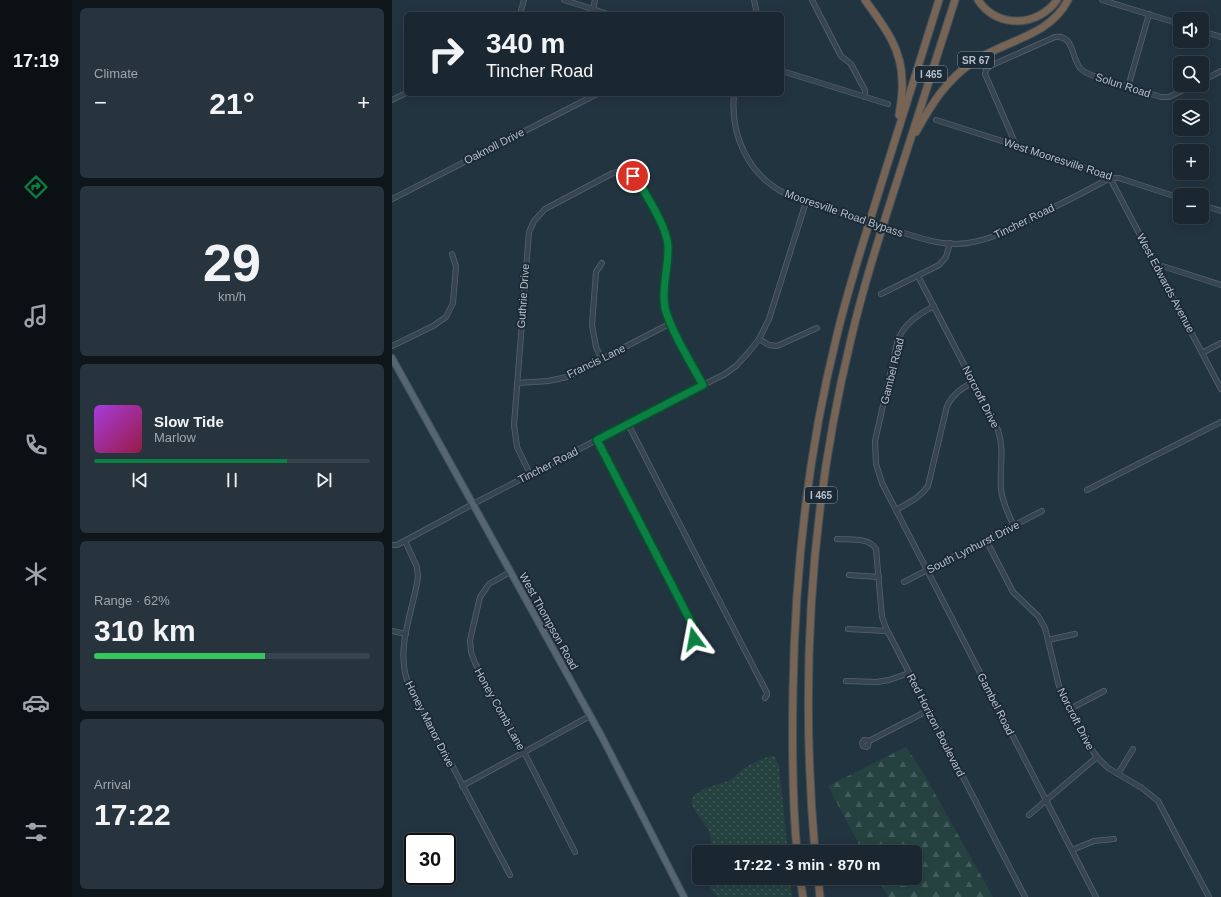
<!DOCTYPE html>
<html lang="en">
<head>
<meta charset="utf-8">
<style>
	body { margin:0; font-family:Helvetica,sans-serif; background:#27333d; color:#f1f3f6; height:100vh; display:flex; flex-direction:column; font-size:15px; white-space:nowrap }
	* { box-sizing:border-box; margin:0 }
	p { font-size:13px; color:#9fa5ab }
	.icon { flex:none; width:22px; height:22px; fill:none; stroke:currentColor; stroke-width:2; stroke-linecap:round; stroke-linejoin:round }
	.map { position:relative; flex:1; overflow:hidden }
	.details { display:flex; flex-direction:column; gap:8px; padding:8px; background:#0e151b; width:320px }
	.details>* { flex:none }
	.top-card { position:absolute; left:12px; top:12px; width:380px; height:84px; border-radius:6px; box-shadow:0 2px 10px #0003,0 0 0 1px #38444d; background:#1a2731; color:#f1f3f6; overflow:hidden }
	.fabs { position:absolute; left:781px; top:12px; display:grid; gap:8px }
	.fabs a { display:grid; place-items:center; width:36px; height:36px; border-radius:6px; background:#1a2731; box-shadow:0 2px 10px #0003,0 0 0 1px #38444d; font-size:20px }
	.speed { position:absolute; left:12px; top:833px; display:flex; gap:8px; font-size:20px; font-weight:700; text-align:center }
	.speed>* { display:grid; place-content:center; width:52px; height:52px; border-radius:50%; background:#1a2731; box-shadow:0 2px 10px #0003,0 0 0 1px #38444d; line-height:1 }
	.speed .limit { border:2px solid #111; border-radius:6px; background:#fff; color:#111 }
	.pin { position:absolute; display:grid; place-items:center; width:34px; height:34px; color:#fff; margin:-17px; border:2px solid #fff; border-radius:50%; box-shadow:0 1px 4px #0007 }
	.me { position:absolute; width:44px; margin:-22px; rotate:347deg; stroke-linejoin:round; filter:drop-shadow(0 0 3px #0008) }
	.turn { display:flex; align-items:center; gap:14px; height:84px; padding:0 16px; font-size:18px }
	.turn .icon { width:52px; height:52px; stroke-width:2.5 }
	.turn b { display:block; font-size:28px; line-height:34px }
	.big { font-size:30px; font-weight:700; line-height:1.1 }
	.details .tile { flex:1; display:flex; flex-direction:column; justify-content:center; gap:6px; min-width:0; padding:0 14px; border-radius:6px; background:#27333d }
	.details .dial { align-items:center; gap:0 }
	.dial b { font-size:52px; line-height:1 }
	.song { display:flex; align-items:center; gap:12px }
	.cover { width:48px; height:48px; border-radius:6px; background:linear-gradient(135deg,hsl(280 70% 55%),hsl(340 70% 35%)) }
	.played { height:4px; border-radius:2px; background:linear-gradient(90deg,#0b8043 70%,#38444d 70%) }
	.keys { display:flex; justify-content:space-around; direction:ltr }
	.heat { display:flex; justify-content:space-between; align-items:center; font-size:22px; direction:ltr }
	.charge { height:6px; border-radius:3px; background:linear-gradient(90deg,#34c759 62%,#38444d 0) }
	.trip { position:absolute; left:300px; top:845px; width:230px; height:40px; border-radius:6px; background:#1a2731; box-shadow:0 2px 10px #0003,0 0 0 1px #38444d; font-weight:700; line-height:40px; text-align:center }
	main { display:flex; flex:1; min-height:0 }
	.tab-bar { display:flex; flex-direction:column; width:72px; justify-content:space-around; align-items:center; background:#0a1014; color:#9fa5ab }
	.tab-bar .icon { width:28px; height:28px }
	.tab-bar .current { color:#0b8043 }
	.tab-bar b { font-size:18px; color:#f1f3f6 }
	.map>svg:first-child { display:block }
	.grass { fill:url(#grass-dots) }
	.forest { fill:url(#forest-firs) }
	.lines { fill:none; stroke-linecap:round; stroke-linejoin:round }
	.minor-casing { stroke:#55636e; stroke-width:6 }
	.major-casing { stroke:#44515d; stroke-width:8 }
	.highway-casing { stroke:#42505b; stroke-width:9 }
	.minor { stroke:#374551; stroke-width:4.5 }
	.major { stroke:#556571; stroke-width:6 }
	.highway { stroke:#776454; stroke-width:7 }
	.minor-bridge-casing { stroke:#55636e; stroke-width:6; stroke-linecap:butt }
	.minor-bridge { stroke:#374551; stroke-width:4.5 }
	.route-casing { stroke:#07532c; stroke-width:10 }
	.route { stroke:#0b8043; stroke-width:7 }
	.labels { text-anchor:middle; stroke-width:4; stroke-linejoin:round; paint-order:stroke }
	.shield { fill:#1c2a36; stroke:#86939e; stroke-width:1 }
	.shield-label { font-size:10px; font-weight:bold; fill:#b4c0cb }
	.street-label { font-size:11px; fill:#b4c0cb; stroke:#1c2a36 }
</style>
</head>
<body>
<main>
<nav class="tab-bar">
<b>17:19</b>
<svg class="icon current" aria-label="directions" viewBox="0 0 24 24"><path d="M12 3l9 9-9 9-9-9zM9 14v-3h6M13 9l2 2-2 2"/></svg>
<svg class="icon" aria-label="music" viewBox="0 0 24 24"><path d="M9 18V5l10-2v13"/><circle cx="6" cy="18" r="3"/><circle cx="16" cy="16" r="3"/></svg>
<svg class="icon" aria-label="phone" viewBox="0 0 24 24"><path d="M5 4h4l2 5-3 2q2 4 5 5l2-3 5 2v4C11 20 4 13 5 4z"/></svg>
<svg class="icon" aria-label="climate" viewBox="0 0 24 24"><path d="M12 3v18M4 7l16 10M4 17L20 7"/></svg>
<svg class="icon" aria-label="car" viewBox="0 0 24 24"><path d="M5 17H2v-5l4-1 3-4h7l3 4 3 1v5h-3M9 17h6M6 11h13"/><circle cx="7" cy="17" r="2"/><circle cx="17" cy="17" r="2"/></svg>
<svg class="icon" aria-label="filters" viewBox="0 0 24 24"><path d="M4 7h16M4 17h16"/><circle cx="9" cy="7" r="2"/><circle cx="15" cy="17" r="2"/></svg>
</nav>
<section class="details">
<div class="tile"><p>Climate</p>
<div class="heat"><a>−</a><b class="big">21°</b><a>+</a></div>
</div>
<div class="tile dial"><b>29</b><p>km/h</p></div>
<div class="tile">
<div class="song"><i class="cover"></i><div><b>Slow Tide</b><p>Marlow</p></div></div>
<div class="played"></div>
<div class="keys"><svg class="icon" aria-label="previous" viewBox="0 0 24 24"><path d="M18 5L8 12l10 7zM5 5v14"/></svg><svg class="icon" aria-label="pause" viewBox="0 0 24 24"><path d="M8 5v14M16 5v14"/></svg><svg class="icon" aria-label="next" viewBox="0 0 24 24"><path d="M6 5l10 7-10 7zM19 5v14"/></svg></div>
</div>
<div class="tile"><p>Range · 62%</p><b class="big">310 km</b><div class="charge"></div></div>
<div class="tile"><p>Arrival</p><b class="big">17:22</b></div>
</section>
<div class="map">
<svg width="829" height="897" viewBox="0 0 829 897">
	<defs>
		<pattern id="grass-dots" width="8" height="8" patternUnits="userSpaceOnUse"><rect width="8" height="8" fill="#254241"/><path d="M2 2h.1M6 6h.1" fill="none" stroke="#425c5b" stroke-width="1.8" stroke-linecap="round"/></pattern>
		<pattern id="forest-firs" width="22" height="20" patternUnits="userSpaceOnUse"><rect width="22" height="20" fill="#254241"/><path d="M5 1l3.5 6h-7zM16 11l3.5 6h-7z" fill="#425c5b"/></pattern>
	</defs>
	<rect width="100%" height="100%" fill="#233441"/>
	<g class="grass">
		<path d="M378 756H382L387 766 396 852H318C322 840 317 827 308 818 305 814 302 810 300 805 299 799 302 794 307 792 316 786 326 785 336 781 342 779 345 773 350 770 358 764 369 759 378 756Z"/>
		<path d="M316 878H398L400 897H326C319 891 317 887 316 878Z"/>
	</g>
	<polygon class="forest" points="514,747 529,769 601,897 496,897 486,878 523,878 523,852 471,852 436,786"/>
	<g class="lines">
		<g class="minor-casing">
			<g id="minor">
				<polyline points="172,0 216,14"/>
				<polyline points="362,0 365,14"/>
				<polyline points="420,0 449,56 459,64 468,81 473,90 473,97"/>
				<polyline points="710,0 788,24"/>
				<polyline points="201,9 203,0"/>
				<polyline points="128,14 132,0"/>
				<polyline points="810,31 829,37"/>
				<polyline points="390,71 496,104"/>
				<polyline points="810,81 829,71"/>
				<polyline points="736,87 757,14"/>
				<path d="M342 94C338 135 356 175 394 194 416 205 441 210 464 218"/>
				<polyline points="0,100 14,93"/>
				<polyline points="544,120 713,174 718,178 727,178 788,198"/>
				<path d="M624 145 593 74 594 70 598 66 663 37C682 35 679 56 688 68 692 73 699 75 705 77L769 97H777L802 85"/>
				<polyline points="718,178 829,389"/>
				<polyline points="0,199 205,94"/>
				<polyline points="810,205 829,211"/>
				<path d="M502 230C522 236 543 244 564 244 598 243 627 225 656 210 677 200 698 189 718 178"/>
				<polyline points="764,264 829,285"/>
				<path d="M526 276 606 430C613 452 607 468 609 490 611 503 616 514 622 526"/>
				<polyline points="489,294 547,265 554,257 558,243"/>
				<path d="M542 306C526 315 514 322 506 339L483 441 484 464 490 483 704 897"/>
				<polyline points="367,339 377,345 385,346 425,328"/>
				<polyline points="0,346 41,326 54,317 61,303 64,266 60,254"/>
				<polyline points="810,353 829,343"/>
				<polyline points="210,360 204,347 200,325 204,272 210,263"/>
				<polyline points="125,383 156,381 175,377 279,323"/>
				<polyline points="236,424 375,693 375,695 373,698"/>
				<polyline points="205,440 300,624 302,639"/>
				<path d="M138 474 125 447 122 425 137 232 142 221 153 209 221 173C231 170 238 172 245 179 256 198 276 230 276 251 276 269 270 287 273 306 277 329 300 363 311 385"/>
				<polyline points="695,490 829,422"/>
				<path d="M504 510C516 503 528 498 536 486L555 406C561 394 570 388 581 382"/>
				<path d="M445 539C458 540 477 537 484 549L490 617 494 628 633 897"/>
				<polyline points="594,540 621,592 646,616 653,628 667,686 700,750 705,757 716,768 750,788 766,801 817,897"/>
				<path d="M13 541 25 567 26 577C21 612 4 645 15 680L118 875"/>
				<polyline points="0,545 5,545 81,504 311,385 333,374 344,366 356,353 367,339 377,319 414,202"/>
				<polyline points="118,572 97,584 88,597 78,640 79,652 83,663 132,752 183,852"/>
				<polyline points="457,575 487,577"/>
				<polyline points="512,582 650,511"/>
				<polyline points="456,629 495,631"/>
				<polyline points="0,631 14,634"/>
				<polyline points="656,640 683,634"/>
				<polyline points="454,681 485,682 497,680 517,673"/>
				<polyline points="678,709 712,691"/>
				<polyline points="477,741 476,746 474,747 471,746 470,743 472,740 477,741 537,710"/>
				<polyline points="726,774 741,749"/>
				<polyline points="70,786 198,716"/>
				<polyline points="637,815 705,757"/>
				<polyline points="680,850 702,841 722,839"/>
			</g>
		</g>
		<g class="major-casing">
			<polyline id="major" points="0,358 210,737 292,897"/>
		</g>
		<g class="highway-casing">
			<g id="highway">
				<path d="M473 0C491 25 510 48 510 81 511 93 509 104 507 115"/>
				<path d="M586 0C605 29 646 27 665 0"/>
				<path d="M524 132C539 105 554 80 581 62 613 40 657 37 676 0"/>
				<path d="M405 852C400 798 400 744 401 690 403 570 416 451 445 335 457 285 473 237 488 188 508 125 527 63 547 0"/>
				<path d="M423 852C408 680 418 507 459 339 474 275 495 213 515 150 531 100 547 50 563 0"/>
				<polyline points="408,878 411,897"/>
				<polyline points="426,878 428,897"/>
			</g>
		</g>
		<use href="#minor" class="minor"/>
		<use href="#major" class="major"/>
		<use href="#highway" class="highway"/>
		<g class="minor-bridge-casing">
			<polyline id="minor-bridge" points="464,218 502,230"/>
		</g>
		<use href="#minor-bridge" class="minor-bridge"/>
	</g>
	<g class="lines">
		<g class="route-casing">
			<path id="route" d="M241 176 247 182C257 201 274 225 276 246 277 267 269 287 273 308 279 331 299 363 311 385L205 440 300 624 302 639"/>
		</g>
		<use href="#route" class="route"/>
	</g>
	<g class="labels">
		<g class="shield">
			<rect x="566" y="52" width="36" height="16" rx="3"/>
			<rect x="523" y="66" width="32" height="16" rx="3"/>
			<rect x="413" y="487" width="32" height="16" rx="3"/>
		</g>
		<g class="shield-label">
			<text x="584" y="64">SR 67</text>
			<text x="539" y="78">I 465</text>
			<text x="429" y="499">I 465</text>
		</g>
		<g class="street-label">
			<text transform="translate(731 85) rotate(18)" y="4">Solun Road</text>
			<text transform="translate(102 146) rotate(-27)" y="4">Oaknoll Drive</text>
			<text transform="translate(666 159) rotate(18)" y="4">West Mooresville Road</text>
			<text transform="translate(452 213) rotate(19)" y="4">Mooresville Road Bypass</text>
			<text transform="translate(632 221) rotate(-26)" y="4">Tincher Road</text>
			<text transform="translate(774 283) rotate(62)" y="4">West Edwards Avenue</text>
			<text transform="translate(131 296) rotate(-86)" y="4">Guthrie Drive</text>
			<text transform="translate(204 361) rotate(-26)" y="4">Francis Lane</text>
			<text transform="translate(500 371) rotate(-76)" y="4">Gambel Road</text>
			<text transform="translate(589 397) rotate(63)" y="4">Norcroft Drive</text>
			<text transform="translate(156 465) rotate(-27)" y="4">Tincher Road</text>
			<text transform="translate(581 547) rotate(-27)" y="4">South Lynhurst Drive</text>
			<text transform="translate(157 621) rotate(61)" y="4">West Thompson Road</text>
			<text transform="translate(604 704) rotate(63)" y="4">Gambel Road</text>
			<text transform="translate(108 709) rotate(61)" y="4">Honey Comb Lane</text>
			<text transform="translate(684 719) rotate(63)" y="4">Norcroft Drive</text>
			<text transform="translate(38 724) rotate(63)" y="4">Honey Manor Drive</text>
			<text transform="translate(544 725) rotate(63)" y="4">Red Horizon Boulevard</text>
		</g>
	</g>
</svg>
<div class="fabs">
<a><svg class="icon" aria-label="sound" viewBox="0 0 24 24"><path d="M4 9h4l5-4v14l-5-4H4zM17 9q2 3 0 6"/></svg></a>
<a><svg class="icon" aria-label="search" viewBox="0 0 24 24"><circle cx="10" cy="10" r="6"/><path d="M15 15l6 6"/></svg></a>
<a><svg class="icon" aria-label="layers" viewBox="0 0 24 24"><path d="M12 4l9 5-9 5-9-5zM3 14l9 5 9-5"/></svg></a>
<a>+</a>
<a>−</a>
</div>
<div class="speed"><div class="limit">30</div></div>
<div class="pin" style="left:241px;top:176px;background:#d93025"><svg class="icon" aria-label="arrive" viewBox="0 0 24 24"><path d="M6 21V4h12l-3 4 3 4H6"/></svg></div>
<svg class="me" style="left:302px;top:639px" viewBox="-20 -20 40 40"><path d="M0-17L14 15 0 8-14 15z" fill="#0b8043" stroke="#fff" stroke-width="4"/></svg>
<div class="trip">17:22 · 3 min · 870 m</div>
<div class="top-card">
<div class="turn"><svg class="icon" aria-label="right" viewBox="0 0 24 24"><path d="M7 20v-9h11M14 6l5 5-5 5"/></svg><div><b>340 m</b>Tincher Road</div></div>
</div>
</div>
</main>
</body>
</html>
